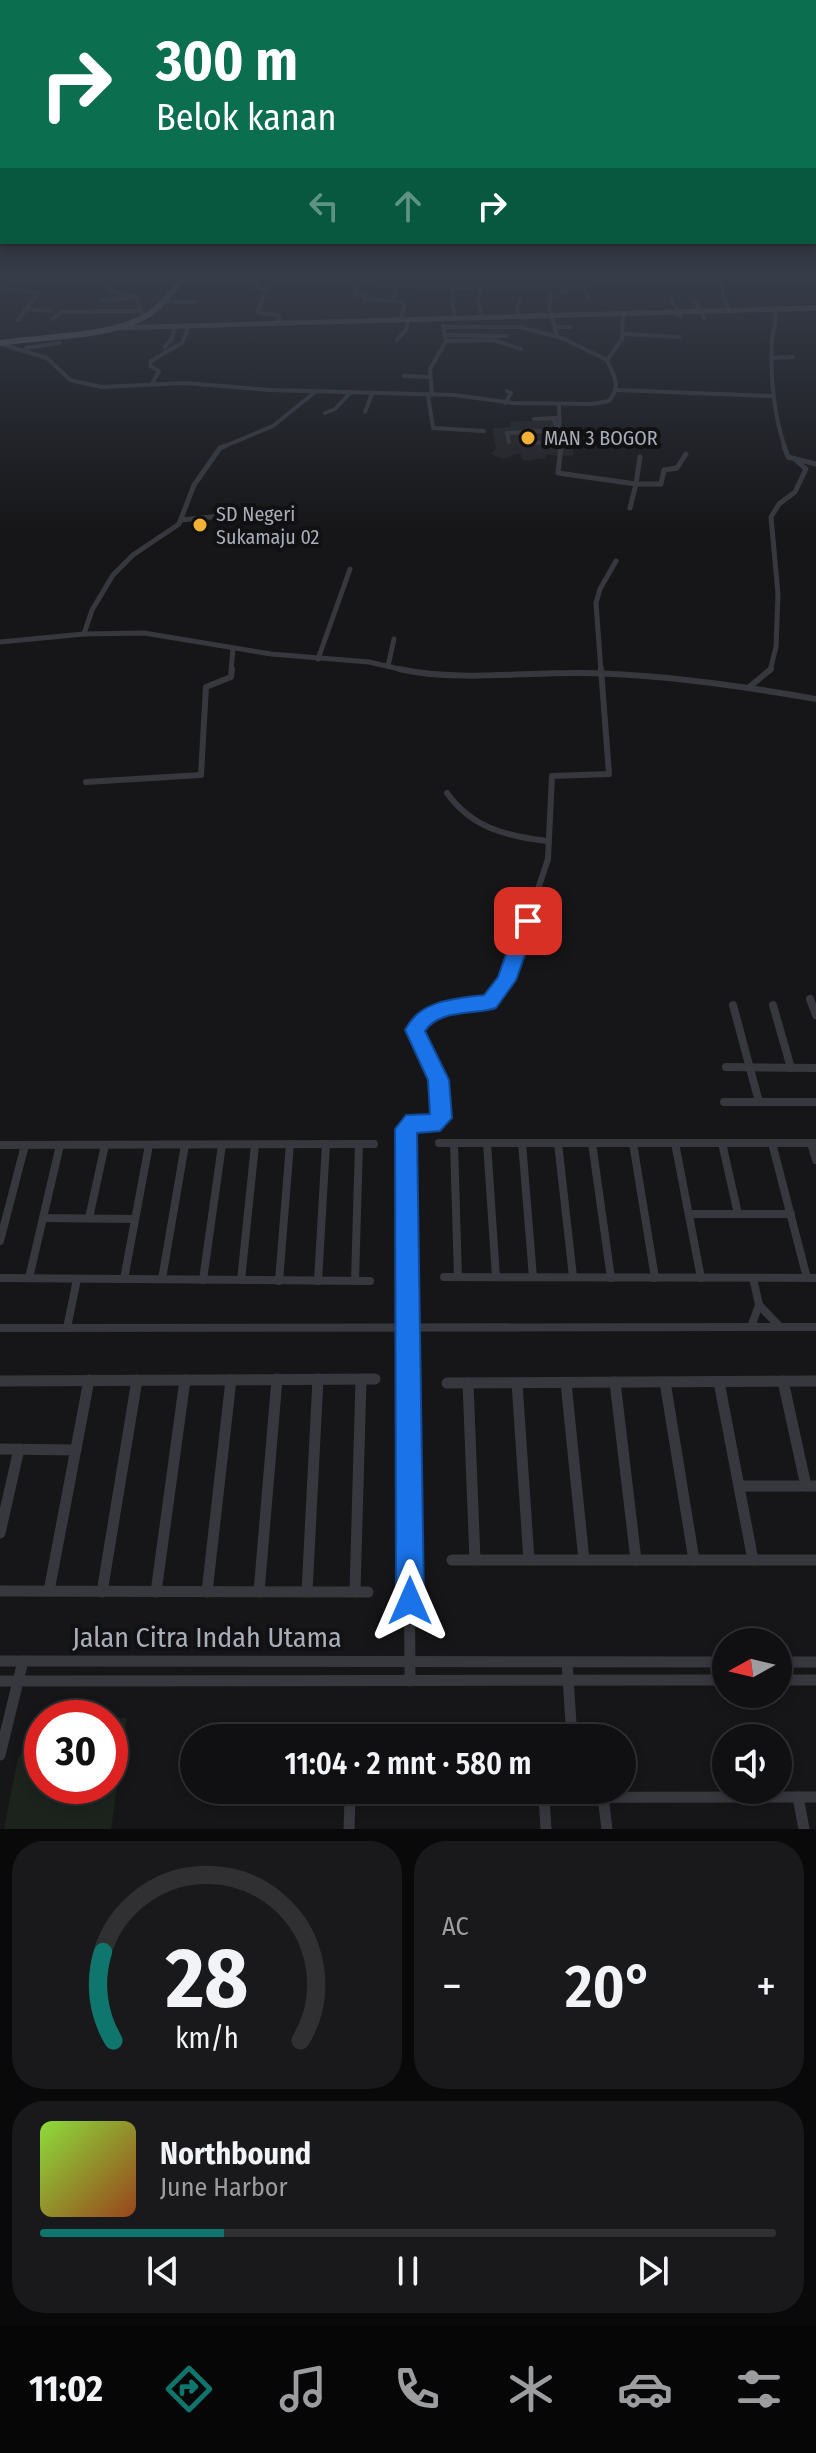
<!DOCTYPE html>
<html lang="id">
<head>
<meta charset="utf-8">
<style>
	body { margin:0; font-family:"Fira Sans Condensed",sans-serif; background:#19191b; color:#f1f3f6; height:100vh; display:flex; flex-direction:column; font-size:30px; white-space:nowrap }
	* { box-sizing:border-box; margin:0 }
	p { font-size:26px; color:#9c9d9f }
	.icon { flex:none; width:44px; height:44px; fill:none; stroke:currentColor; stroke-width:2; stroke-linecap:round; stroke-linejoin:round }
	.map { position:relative; height:1829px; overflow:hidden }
	.details { display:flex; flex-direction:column; gap:12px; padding:12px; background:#09090a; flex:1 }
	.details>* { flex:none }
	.guide { position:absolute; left:0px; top:0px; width:816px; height:244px; box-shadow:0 4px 12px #0003,0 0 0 2px #303032; background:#0b6e4f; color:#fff; overflow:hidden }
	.needle { width:52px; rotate:262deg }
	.fabs { position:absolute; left:712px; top:1628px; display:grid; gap:16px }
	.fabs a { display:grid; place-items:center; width:80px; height:80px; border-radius:50%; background:#101012; box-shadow:0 4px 12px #0003,0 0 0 2px #303032; font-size:40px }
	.speed { position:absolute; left:24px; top:1700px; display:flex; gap:16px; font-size:40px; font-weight:700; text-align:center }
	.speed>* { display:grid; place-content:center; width:104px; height:104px; border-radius:50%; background:#101012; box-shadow:0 4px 12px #0003,0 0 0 2px #303032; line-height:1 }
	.speed .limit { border:12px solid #d22; background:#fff; color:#111 }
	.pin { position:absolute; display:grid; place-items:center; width:68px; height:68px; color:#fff; margin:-34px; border-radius:16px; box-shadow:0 4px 12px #0006 }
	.me { position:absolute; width:88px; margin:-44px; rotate:0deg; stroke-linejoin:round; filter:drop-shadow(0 0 6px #0008) }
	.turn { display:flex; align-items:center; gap:28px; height:168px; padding:0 24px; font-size:36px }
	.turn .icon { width:104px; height:104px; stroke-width:2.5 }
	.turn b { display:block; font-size:56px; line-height:68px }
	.lanes { display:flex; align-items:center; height:76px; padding:0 24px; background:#0003; justify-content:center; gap:40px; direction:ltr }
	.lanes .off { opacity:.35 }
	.big { font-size:60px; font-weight:600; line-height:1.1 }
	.details .widget { flex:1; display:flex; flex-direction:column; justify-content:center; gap:12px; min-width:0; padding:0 28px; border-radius:32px; background:#19191b }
	.details .dial { align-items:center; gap:0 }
	.dial svg { height:208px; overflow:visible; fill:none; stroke:#303032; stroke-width:7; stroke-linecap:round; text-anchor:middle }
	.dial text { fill:#f1f3f6; stroke:none }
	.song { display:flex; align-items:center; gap:24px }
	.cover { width:96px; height:96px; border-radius:12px; background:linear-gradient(135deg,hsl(90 70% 55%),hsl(20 70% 35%)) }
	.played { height:8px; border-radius:4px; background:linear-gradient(90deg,#0f766e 25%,#303032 25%) }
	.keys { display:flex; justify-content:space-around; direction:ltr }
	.heat { display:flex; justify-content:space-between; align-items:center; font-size:44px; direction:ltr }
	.details .tiles { flex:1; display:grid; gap:12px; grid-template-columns:1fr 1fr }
	.widget:last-child { grid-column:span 2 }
	.trip { position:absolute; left:180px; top:1724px; width:456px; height:80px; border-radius:40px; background:#101012; box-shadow:0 4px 12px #0003,0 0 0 2px #303032; font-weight:600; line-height:80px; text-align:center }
	.menu { display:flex; height:128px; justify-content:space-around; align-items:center; background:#060607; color:#9c9d9f }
	.menu .icon { width:56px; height:56px }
	.menu .active { color:#0f766e }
	.menu b { font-size:36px; color:#f1f3f6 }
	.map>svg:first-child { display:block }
	.built { fill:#222225 }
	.green { fill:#1c231d }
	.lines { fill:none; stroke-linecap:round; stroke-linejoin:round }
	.street-far4 { stroke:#37383d; stroke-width:4 }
	.street-far3 { stroke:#37383d; stroke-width:5 }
	.street-far2 { stroke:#37383d; stroke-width:6 }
	.street-far1 { stroke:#37383d; stroke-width:8 }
	.street { stroke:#37383d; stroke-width:11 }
	.secondary { stroke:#45474d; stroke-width:5 }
	.primary { stroke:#53555c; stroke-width:6 }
	.route { fill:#1a73e8; stroke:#114b97; stroke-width:2 }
	.poi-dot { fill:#f2b134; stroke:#111113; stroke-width:3 }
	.labels { text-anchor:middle; stroke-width:8; stroke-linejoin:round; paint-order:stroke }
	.far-poi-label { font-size:20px; fill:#a8adb8; stroke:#111113; text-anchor:start }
	.near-street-label { font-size:28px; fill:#a8adb8; stroke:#111113 }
</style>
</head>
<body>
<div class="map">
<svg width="816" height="1829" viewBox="0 0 816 1829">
	<rect width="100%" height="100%" fill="#161618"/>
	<polygon class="built" points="559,419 562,430 560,445 573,445 573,456 546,455 545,458 523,461 520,453 503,459 491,454 496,448 492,428 511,427 510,422"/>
	<polygon class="green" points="52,1716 127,1718 111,1829 4,1829 18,1758 42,1728 42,1786 110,1786 110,1718 50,1718"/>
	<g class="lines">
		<g class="street-far4">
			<polyline points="94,276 114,292 137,297 140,311 146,316"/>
			<polyline points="227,276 454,288 586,286 623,276"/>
			<polyline points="258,278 257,287 266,289 258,312 278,315 280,323"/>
			<polyline points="722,278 723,296 729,310"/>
			<polyline points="358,283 354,294 365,295 364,299 393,301"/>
			<polyline points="396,285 393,301 405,303 401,319"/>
			<polyline points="399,285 401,278 408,278"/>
			<polyline points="583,286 589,299"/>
			<polyline points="0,288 14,278 55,280 92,276"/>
			<polyline points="1,288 38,293 18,320"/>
			<polyline points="454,288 452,300 455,317"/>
			<polyline points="561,293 567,292 564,286"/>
			<polyline points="551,295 549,307 557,336"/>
			<polyline points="671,299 678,311"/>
			<polyline points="101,301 130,298"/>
			<polyline points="162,302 197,302"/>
			<polyline points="695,302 704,318"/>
			<polyline points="26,309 50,311"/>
			<path d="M774 309C778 321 773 328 772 340 770 378 773 412 785 448"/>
			<polyline points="95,311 140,311"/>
			<polyline points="670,311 681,317"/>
			<polyline points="519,315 517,308 520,301"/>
			<polyline points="482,317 478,301 483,276"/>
			<polyline points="52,319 62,312 94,312"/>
			<polyline points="443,327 520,327 562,338 607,360"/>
			<polyline points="556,327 571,327"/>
			<polyline points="625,334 679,337"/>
			<polyline points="444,335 507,336"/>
			<polyline points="397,340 406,330 408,319"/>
			<polyline points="446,341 494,340 521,349"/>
			<path d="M0 344 47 358 70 380 101 387 185 383 270 390 454 395 513 403 593 404 609 401C622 385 614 377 607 360L622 339 623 312"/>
			<polyline points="165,347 172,338 175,326"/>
			<polyline points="26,348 59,343"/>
			<polyline points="771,358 793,357"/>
			<polyline points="404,376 429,377"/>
			<polyline points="152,384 159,371 150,366 151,361 182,343 189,326"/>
			<polyline points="616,390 772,396"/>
			<polyline points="428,395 433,428 484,431"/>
			<polyline points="432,395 430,369 446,341 443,326"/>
			<polyline points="505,403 511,393 507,391"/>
			<polyline points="559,404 560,448"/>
			<polyline points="365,412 372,394"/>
			<polyline points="325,413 335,409 350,393"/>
			<polyline points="534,419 556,418"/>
			<polyline points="509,442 507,433 558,430"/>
			<polyline points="534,443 557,442 558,430 553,418"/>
			<polyline points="220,448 273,426 315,392"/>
		</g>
		<g class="street-far3">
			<polyline points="561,446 558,473 636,484 640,457"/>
			<polyline points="784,446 788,457 816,464"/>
			<polyline points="630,508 636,484 661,484 664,470 677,468 686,454"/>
			<polyline points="181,520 221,516"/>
			<polyline points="84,634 92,610 113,575 133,555 179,524 194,485 220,448 225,446"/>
			<polyline points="0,642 84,634 144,633 271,654 369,662 408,671"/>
			<polyline points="318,659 350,569"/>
			<polyline points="388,666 394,639"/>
			<polyline points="231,671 233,648"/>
			<polyline points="601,671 596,603 600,589 616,561"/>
			<polyline points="770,671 776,647 778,594 771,517 779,504 795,492 806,469 797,461"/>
		</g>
		<g class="street-far2">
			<path d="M399 669C459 682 523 672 584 673 658 674 742 686 816 699"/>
			<polyline points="748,688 771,669"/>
			<polyline points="86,782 201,775 206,687 231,677 232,669"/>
			<path d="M447 793C472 828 506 836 547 841"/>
			<polyline points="514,961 548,859 552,776 609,774 601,669"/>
		</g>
		<g class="street-far1">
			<polyline points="810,999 816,1015"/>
			<polyline points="733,1005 759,1102"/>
			<polyline points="773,1005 791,1068"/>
			<polyline points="726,1067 816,1068"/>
			<polyline points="724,1102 816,1102"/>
			<polyline points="439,1143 816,1143"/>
			<polyline points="454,1143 458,1277"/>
			<polyline points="487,1143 496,1277"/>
			<polyline points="522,1143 533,1277"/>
			<polyline points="558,1143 573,1277"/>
			<polyline points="592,1143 611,1278"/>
			<polyline points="633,1143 655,1278"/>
			<polyline points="675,1143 701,1278"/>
			<polyline points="722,1143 738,1214"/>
			<polyline points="772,1143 807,1278"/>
			<polyline points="811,1143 816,1160"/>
			<polyline points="0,1145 374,1144"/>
			<polyline points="689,1214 791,1214"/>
			<polyline points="43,1218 135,1219"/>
			<polyline points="89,1218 105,1145"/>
			<polyline points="0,1241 25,1145"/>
			<polyline points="444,1277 816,1278"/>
			<polyline points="0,1278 370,1281"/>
			<polyline points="29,1278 60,1145"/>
			<polyline points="753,1278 759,1305 780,1327"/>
			<polyline points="124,1279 149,1145"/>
			<polyline points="162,1279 185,1145"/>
			<polyline points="203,1280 222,1145"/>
			<polyline points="241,1280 255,1145"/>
			<polyline points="279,1281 290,1144"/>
			<polyline points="318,1281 326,1144"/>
			<polyline points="355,1281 359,1144"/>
			<polyline points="751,1327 759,1305"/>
			<polyline points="0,1328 816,1327"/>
			<polyline points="67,1328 77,1279"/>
			<path d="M408 1338 406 1129 414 1122 433 1124 441 1118 438 1080 415 1030 416 1024C462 991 490 1030 514 959"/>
		</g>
		<g class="street">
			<polyline points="408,1336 410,1681"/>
			<polyline points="0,1381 375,1379"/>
			<polyline points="783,1381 806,1486"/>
			<polyline points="615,1382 636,1560"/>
			<polyline points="665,1382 694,1560"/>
			<polyline points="719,1382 753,1560"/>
			<polyline points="447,1383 816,1381"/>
			<polyline points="468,1383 475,1560"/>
			<polyline points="517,1383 529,1560"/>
			<polyline points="566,1383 584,1560"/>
			<polyline points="0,1449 76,1450"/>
			<polyline points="739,1486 816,1486"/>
			<polyline points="0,1533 19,1449"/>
			<polyline points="452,1560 816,1560"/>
			<polyline points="0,1591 368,1592"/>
			<polyline points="49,1591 89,1380"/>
			<polyline points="102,1592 137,1380"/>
			<polyline points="156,1592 185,1380"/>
			<polyline points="207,1592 231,1380"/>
			<polyline points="259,1592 277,1379"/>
			<polyline points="307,1592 318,1379"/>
			<polyline points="355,1592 361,1379"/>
			<polyline points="0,1661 726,1662"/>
			<polyline points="778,1662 816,1662"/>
			<polyline points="567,1663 572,1738"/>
			<polyline points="778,1680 816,1680"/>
			<polyline points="0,1681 726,1680"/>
			<polyline points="0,1755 23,1661"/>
			<polyline points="544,1797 546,1829"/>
			<polyline points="603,1797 607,1829"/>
			<polyline points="798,1797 804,1829"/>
			<polyline points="307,1798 816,1797"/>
			<polyline points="349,1829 350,1798"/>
		</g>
		<polyline class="secondary" points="116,328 816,308"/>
		<path class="primary" d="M0 343C44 336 108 338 146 316 162 307 173 289 185 276"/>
	</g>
	<linearGradient id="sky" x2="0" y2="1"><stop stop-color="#0c0c0d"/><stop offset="0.52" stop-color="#363c48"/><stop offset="1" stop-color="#363c48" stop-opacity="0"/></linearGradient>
	<rect width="816" height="532" fill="url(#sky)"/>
	<path class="route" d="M528 914 537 921 516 980 496 1008C475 1015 439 1009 425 1031L449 1080 452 1118 440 1131 417 1133 424 1601 420 1611 410 1615 400 1611 396 1601 395 1129 406 1115 430 1114 428 1080 405 1030C420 1000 453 999 484 995L498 977 518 921Z"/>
	<g class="poi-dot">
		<circle cx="528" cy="438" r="8"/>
		<circle cx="200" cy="525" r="8"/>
	</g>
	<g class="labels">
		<g class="far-poi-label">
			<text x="544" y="445">MAN 3 BOGOR</text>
			<text x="216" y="521">SD Negeri<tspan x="216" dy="23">Sukamaju 02</tspan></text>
		</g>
		<g class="near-street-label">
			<text x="207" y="1647">Jalan Citra Indah Utama</text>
		</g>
	</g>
</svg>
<div class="fabs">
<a><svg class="needle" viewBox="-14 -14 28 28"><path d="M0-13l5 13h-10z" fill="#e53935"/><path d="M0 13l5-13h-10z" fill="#9c9d9f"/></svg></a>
<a><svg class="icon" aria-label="sound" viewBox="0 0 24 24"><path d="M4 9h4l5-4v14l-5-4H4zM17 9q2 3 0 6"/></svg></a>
</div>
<div class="speed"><div class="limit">30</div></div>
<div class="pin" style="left:528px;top:921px;background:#d93025"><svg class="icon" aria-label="arrive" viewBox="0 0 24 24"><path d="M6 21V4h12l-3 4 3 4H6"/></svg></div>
<svg class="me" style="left:410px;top:1601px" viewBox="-20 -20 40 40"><path d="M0-17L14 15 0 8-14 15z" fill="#1a73e8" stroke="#fff" stroke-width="4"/></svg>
<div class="trip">11:04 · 2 mnt · 580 m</div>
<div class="guide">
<div class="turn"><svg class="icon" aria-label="right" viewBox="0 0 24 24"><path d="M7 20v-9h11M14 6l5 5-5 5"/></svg><div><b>300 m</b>Belok kanan</div></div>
<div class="lanes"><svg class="icon off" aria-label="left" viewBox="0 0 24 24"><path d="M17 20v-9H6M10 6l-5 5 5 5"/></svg><svg class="icon off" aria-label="ahead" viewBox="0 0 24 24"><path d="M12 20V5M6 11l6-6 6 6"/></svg><svg class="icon" aria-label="right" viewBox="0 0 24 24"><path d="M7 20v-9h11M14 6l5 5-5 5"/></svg></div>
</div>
</div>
<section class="details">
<div class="tiles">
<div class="widget dial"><svg viewBox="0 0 100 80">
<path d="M14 69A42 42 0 1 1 86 69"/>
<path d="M14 69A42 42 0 0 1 10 35" stroke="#0f766e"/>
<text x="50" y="56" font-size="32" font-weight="700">28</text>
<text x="50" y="72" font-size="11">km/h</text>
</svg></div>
<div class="widget"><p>AC</p>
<div class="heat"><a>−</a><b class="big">20°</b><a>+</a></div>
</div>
<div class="widget">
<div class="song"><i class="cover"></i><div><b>Northbound</b><p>June Harbor</p></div></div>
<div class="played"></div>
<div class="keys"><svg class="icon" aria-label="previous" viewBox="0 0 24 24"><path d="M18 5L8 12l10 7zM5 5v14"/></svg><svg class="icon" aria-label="pause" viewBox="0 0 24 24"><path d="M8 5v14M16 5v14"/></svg><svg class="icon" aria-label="next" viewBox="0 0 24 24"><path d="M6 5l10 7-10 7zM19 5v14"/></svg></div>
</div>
</div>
</section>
<nav class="menu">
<b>11:02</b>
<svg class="icon active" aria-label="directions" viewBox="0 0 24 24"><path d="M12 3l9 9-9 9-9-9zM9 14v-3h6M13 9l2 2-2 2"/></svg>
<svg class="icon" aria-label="music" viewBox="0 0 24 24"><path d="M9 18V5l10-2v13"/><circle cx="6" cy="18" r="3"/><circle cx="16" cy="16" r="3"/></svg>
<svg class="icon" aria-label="phone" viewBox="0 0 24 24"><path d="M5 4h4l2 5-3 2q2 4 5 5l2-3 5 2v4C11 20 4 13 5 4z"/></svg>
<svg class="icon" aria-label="climate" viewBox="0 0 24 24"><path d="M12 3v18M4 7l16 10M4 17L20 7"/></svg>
<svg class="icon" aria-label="car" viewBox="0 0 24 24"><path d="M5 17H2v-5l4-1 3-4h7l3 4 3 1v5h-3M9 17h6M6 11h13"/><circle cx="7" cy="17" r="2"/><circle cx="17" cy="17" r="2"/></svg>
<svg class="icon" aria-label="filters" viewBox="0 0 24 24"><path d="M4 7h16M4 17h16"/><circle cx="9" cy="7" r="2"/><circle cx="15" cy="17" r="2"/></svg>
</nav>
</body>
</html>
